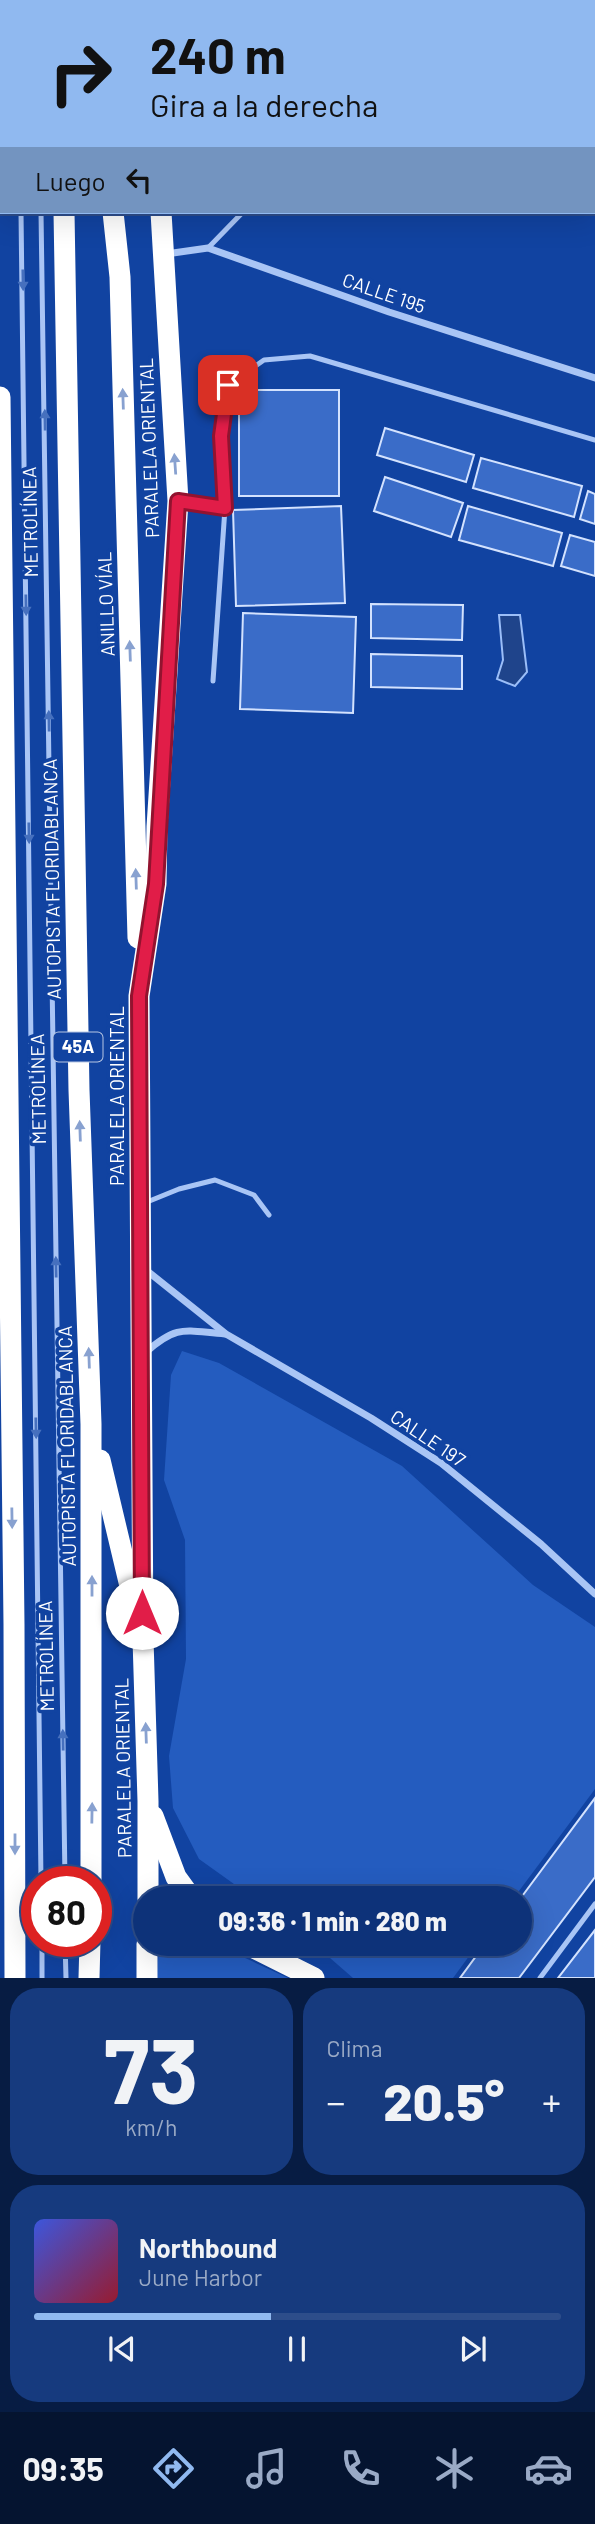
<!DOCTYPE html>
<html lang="es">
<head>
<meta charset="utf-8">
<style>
	body { margin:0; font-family:Barlow,sans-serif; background:#163a7e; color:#f1f3f6; height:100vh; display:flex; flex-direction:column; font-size:26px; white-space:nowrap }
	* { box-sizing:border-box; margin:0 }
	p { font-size:23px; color:#9aaac6 }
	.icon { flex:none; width:38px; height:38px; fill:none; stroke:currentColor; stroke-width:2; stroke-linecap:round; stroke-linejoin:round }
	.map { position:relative; height:1978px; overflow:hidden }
	.drawer { display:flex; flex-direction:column; gap:10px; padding:10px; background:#071c43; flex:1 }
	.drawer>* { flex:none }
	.top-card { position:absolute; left:0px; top:0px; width:595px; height:214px; box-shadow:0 7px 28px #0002,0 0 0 2px #2d4d8a; background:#90b9f0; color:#111; overflow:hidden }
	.speed { position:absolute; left:21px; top:1866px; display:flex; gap:14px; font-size:35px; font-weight:700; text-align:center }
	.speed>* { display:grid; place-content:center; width:91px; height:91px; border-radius:50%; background:#0d3279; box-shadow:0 7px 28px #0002,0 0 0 2px #2d4d8a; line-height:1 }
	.speed .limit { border:10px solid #d22; background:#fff; color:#111 }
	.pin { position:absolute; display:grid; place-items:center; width:60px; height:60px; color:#fff; margin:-30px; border-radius:14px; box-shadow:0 4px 10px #0006 }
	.me { position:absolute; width:77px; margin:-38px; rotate:0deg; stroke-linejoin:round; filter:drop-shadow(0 0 5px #0008) }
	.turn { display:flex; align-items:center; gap:24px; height:147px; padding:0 35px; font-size:32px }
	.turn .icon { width:91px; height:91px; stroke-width:2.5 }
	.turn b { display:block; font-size:49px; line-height:60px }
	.then { display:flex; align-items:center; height:66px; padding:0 35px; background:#0003; gap:14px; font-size:26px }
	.big { font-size:52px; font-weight:800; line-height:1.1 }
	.drawer .tile { flex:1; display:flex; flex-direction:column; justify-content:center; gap:10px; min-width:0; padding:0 24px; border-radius:28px; background:#163a7e }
	.drawer .dial { align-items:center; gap:0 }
	.dial b { font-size:91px; line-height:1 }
	.song { display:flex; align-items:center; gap:21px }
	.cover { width:84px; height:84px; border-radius:10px; background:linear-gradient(135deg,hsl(230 70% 55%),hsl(350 70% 35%)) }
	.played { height:7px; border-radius:4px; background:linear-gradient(90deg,#90b9f0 45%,#2d4d8a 45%) }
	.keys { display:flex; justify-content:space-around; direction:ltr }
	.heat { display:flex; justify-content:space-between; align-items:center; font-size:38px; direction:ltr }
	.drawer .tiles { flex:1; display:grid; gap:10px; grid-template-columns:1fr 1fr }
	.tile:last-child { grid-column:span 2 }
	.trip { position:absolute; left:133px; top:1886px; width:399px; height:70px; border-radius:35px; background:#0d3279; box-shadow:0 7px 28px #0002,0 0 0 2px #2d4d8a; font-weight:800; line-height:70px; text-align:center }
	.dock { display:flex; height:112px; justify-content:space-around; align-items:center; background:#051430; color:#9aaac6 }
	.dock .icon { width:49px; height:49px }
	.dock .on { color:#90b9f0 }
	.dock b { font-size:32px; color:#f1f3f6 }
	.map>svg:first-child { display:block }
	.green { fill:#245cbf }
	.water { fill:#1f448b; stroke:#9bbef8; stroke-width:2 }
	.building { fill:#3a6cc8; stroke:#d3e2fe; stroke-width:2 }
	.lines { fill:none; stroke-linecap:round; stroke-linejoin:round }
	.lane { stroke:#a9c5f5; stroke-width:5 }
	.street { stroke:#a9c5f5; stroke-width:7 }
	.highway { stroke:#fff; stroke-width:21 }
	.oneway { fill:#4670be }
	.oneway2 { fill:#88a1d0 }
	.route-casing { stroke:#92132f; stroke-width:18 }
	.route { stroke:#e11d48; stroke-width:12 }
	.labels { text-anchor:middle; stroke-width:7; stroke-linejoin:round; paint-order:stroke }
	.shield { fill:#1143a1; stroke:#b8c7e3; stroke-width:2 }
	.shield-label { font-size:18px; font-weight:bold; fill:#fff }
	.street-label { font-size:19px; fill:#fff; stroke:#1143a1 }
</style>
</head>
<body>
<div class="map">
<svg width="595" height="1978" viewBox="0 0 595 1978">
	<rect width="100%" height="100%" fill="#1143a1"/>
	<g class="green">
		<polygon points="182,1351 219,1363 402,1466 533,1585 595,1627 595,1789 513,1899 255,1899 199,1859 173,1808 169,1756 186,1659 185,1540 164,1480 171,1375"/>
		<polygon points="159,1944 215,1944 288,1978 157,1978"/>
		<polygon points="314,1944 478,1944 453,1978 353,1978"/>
	</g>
	<polygon class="water" points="499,615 520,615 527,672 515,686 497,679 503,660"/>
	<g class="building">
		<rect x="239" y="390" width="100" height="106"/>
		<polygon points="385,428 474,455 466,482 377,455"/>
		<polygon points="481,458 582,486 574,517 473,488"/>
		<polygon points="385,477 463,503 451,537 374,511"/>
		<polygon points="588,491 595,494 595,524 580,519"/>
		<polygon points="341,506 345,603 236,606 233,510"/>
		<polygon points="468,506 562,533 553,566 459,540"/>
		<polygon points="570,535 595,542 595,576 561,566"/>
		<polygon points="371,604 463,605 462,640 371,638"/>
		<polygon points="243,613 356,617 353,713 240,709"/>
		<polygon points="371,654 462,656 462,689 371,687"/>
		<polygon points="595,1798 595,1877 519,1978 460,1978 485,1944 520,1944 520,1899"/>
		<polygon points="595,1930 595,1978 558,1978"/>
	</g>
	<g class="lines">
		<g class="lane">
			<polyline points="15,0 15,2"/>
			<polyline points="36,0 36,2"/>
			<polyline points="317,2 318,0"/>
			<polyline points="501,2 509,0"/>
			<polyline points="593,39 595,39"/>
			<polyline points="21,212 41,1881"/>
			<polyline points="41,212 65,1881"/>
			<polyline points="208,248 243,212"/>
			<polyline points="183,502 225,508"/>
			<polyline points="213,681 225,508 221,436 228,385 264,360 310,356 595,440"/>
			<polyline points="147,1202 179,1189 215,1180 254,1195 269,1215"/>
			<polyline points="65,1941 66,1978"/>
			<polyline points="42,1978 42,1941"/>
			<polyline points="540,1978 595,1904"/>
		</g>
		<g class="street">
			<polyline points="166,254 208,248 389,312 595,378"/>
			<polyline points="146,1270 226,1334 371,1418 441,1463 541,1544 595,1594"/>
			<path d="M146 1352C178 1324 185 1331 225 1334"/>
		</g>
		<g class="highway">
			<polyline points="60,0 60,2"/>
			<polyline points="135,0 135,2"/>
			<polyline points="0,30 2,32"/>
			<polyline points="64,212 79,1090 91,1424 91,1881"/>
			<polyline points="113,212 120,277 138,938"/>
			<polyline points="0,397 14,1624 15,1978"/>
			<polyline points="100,1460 134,1603"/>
			<polyline points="153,1816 176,1877 192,1899"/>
			<polyline points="148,1899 148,1801 143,1639 139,996 156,884 157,827 178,501 161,212"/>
			<polyline points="246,1944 314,1978"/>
			<polyline points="89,1978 90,1941"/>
			<polyline points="147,1978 147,1944"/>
		</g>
	</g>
	<defs><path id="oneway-solid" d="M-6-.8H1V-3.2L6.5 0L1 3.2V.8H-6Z" transform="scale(1.75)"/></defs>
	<g class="oneway">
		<use href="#oneway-solid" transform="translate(23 280) rotate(89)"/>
		<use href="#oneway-solid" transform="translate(45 420) rotate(-91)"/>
		<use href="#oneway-solid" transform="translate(26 605) rotate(89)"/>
		<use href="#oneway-solid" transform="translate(49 721) rotate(-91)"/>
		<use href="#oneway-solid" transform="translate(29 833) rotate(89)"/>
		<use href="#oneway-solid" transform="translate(56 1267) rotate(-91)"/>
		<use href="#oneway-solid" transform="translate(36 1428) rotate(89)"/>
		<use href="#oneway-solid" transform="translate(63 1740) rotate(-91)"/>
	</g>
	<g class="oneway2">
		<use href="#oneway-solid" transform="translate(123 399) rotate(-92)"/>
		<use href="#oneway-solid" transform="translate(175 464) rotate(-94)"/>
		<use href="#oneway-solid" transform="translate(130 651) rotate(-92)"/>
		<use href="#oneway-solid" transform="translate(136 879) rotate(-92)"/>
		<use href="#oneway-solid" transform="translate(80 1131) rotate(-92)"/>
		<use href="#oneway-solid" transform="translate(89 1358) rotate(-92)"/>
		<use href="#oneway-solid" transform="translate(12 1518) rotate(89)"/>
		<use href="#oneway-solid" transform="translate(92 1586) rotate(-90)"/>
		<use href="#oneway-solid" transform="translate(146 1733) rotate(-92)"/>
		<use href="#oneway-solid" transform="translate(92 1813) rotate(-89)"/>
		<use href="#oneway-solid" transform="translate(15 1844) rotate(90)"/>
	</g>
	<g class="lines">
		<g class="route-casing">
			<polyline id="route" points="142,1613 139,996 156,884 178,501 225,508 221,436 228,385"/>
		</g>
		<use href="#route" class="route"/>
	</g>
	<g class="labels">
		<rect class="shield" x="53.5" y="1032.5" width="49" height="29" rx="5"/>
		<g class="shield-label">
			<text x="78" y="1053">45A</text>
		</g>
		<g class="street-label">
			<text transform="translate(384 293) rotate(19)" y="7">CALLE 195</text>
			<text transform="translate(149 448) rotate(-92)" y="7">PARALELA ORIENTAL</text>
			<text transform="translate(30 522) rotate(-91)" y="7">METROLÍNEA</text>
			<text transform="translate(106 604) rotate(-92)" y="7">ANILLO VÍAL</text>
			<text transform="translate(52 879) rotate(-91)" y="7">AUTOPISTA FLORIDABLANCA</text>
			<text transform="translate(38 1089) rotate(-91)" y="7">METROLÍNEA</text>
			<text transform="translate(117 1096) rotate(-90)" y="7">PARALELA ORIENTAL</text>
			<text transform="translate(428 1438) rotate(34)" y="7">CALLE 197</text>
			<text transform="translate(67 1446) rotate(-91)" y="7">AUTOPISTA FLORIDABLANCA</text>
			<text transform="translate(46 1656) rotate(-91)" y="7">METROLÍNEA</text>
			<text transform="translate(123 1768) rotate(-91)" y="7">PARALELA ORIENTAL</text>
		</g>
	</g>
</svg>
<div class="speed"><div class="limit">80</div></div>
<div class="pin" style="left:228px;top:385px;background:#d93025"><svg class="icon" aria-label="arrive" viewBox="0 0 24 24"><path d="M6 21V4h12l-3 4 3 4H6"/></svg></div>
<svg class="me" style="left:142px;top:1613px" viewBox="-20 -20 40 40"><circle r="19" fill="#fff"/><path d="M0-13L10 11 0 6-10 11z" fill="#e11d48"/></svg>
<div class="trip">09:36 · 1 min · 280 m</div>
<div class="top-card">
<div class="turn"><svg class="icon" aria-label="right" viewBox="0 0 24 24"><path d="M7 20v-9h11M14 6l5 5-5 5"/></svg><div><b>240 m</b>Gira a la derecha</div></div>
<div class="then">Luego<svg class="icon" aria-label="left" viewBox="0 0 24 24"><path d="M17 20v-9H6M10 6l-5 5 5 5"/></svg></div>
</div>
</div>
<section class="drawer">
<div class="tiles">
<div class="tile dial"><b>73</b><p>km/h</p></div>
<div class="tile"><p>Clima</p>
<div class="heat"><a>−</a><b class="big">20.5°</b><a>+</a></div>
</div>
<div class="tile">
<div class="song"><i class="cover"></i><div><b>Northbound</b><p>June Harbor</p></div></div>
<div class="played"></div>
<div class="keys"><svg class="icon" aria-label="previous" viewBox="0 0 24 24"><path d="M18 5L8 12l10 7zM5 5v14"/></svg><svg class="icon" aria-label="pause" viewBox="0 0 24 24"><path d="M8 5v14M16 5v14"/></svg><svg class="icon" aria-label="next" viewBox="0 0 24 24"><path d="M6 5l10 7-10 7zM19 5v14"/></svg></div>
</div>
</div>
</section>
<nav class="dock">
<b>09:35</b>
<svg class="icon on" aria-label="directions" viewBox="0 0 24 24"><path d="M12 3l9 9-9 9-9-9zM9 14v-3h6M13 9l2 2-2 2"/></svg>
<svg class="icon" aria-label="music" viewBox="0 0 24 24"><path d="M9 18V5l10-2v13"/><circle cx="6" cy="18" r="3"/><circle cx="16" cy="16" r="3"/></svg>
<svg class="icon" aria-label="phone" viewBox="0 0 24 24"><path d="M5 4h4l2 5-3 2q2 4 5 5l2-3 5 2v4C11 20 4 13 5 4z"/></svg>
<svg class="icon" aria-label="climate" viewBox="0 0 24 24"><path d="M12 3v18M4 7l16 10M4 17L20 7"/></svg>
<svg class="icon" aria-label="car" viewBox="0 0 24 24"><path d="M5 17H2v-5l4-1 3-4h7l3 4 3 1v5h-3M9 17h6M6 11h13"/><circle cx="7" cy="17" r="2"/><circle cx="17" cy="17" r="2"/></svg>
</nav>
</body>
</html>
